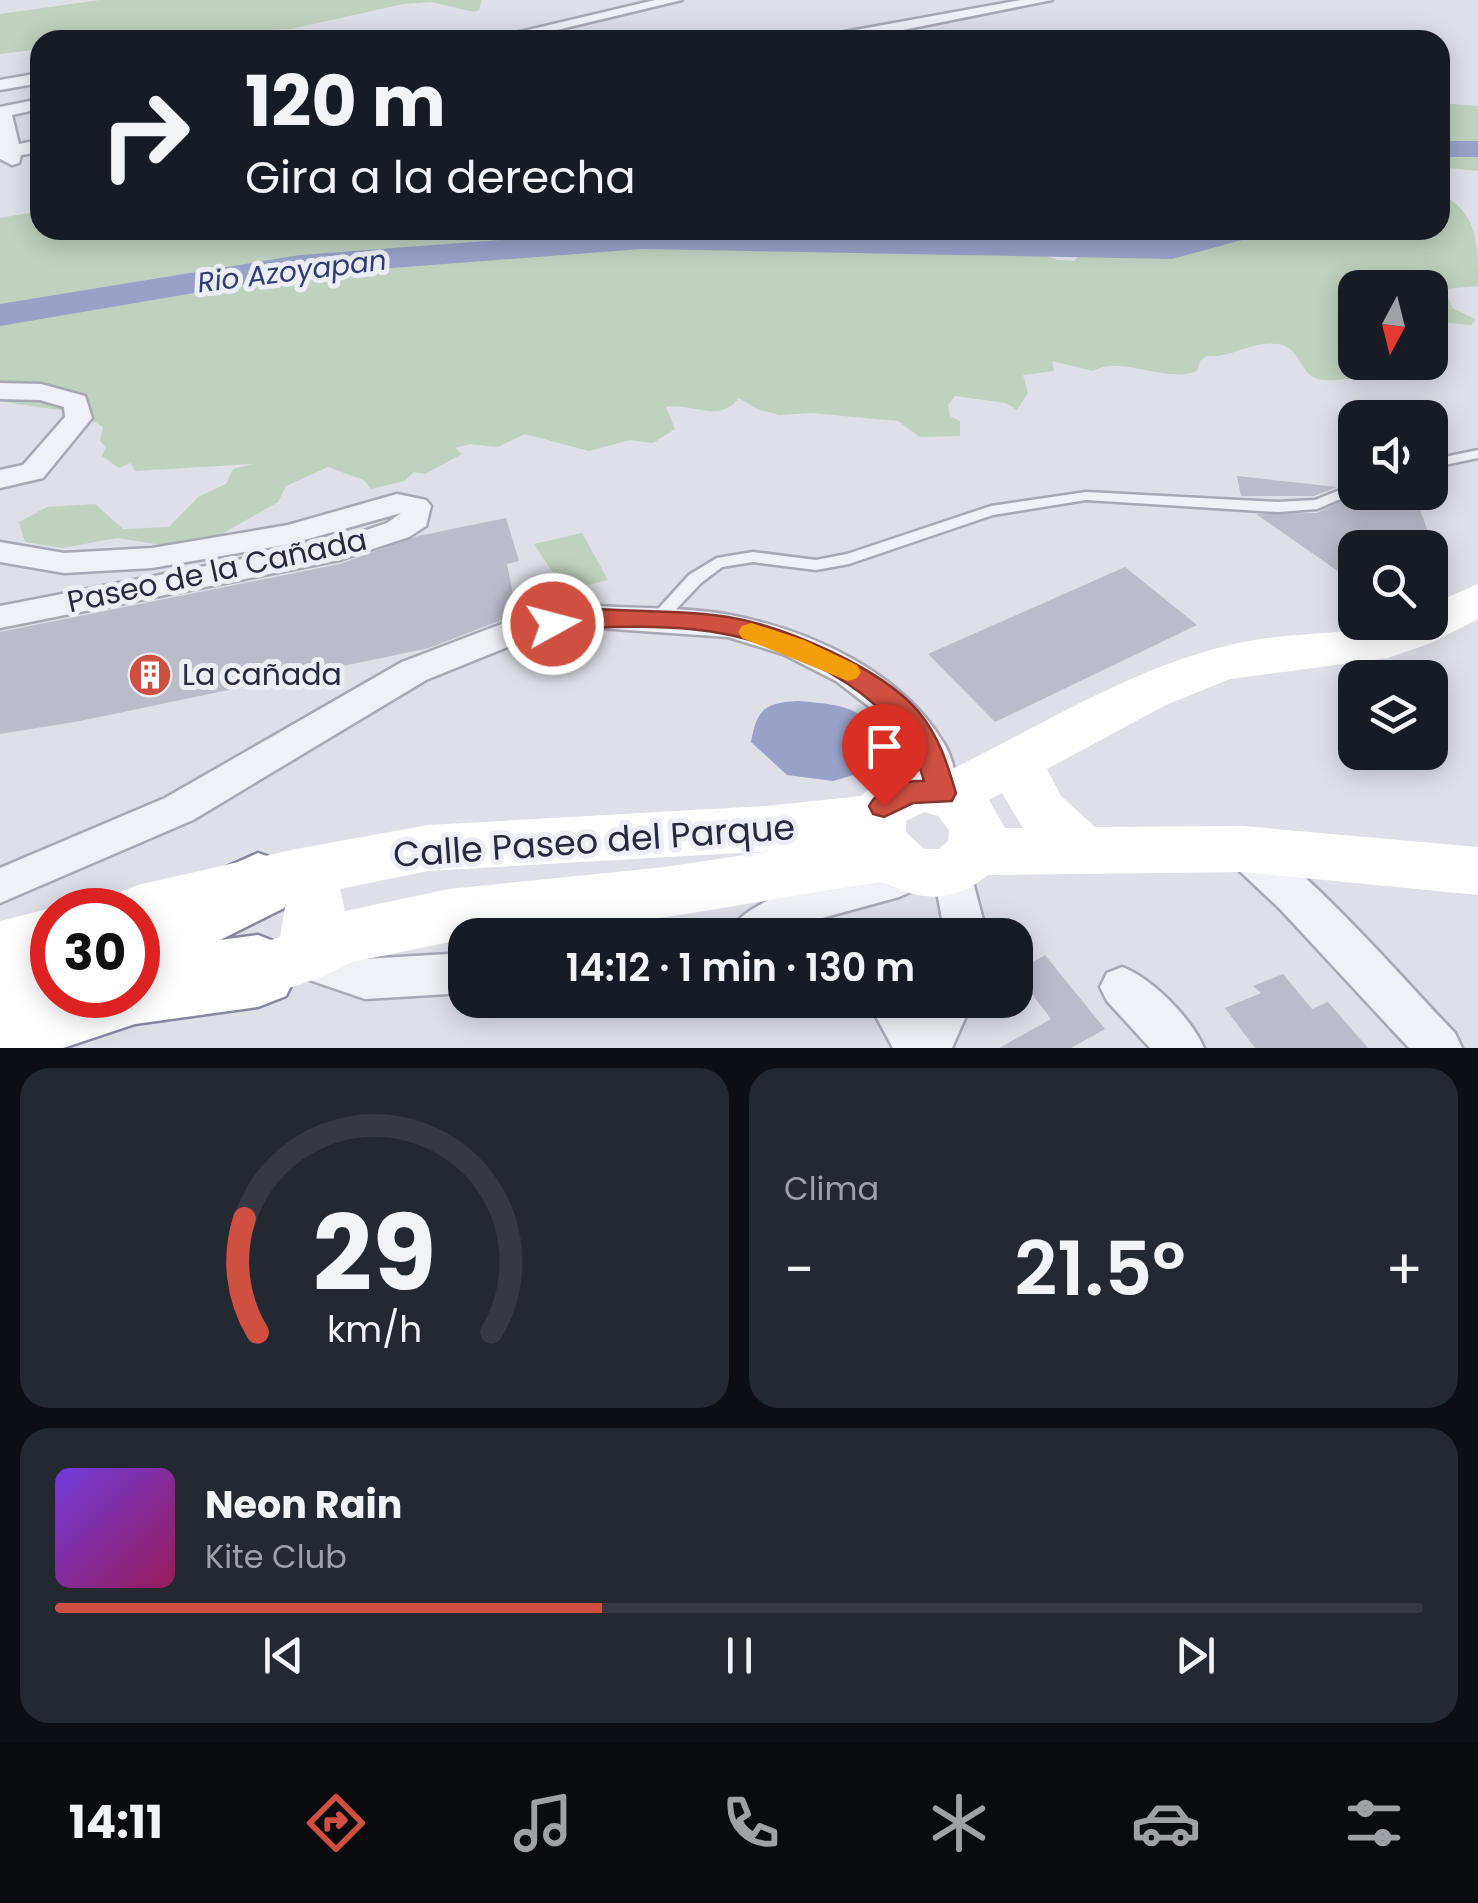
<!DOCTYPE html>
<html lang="es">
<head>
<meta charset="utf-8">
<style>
	body { margin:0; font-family:Poppins,sans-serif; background:#242831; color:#f1f3f6; height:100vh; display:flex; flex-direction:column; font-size:38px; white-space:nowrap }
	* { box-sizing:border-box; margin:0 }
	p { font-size:32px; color:#9ea1a6 }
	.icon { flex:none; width:55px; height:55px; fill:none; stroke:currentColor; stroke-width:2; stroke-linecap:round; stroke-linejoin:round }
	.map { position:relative; height:1048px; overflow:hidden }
	.panel { display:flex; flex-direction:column; gap:20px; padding:20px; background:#0d0f14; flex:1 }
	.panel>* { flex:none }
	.guide { position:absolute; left:30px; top:30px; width:1420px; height:210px; border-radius:30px; box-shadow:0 5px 25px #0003; background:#171b24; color:#f1f3f6; overflow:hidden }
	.needle { width:65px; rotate:187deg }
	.tools { position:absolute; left:1338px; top:270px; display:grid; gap:20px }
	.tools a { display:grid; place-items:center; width:110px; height:110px; border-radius:20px; background:#171b24; box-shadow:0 5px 25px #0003; font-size:50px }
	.speed { position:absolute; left:30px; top:888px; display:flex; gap:20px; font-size:50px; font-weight:700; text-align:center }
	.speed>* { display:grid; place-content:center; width:130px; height:130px; border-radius:50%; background:#171b24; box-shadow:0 5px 25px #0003; line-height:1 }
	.speed .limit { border:15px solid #d22; background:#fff; color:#111 }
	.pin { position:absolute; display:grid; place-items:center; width:85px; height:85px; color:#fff; margin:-102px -42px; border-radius:50% 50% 50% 0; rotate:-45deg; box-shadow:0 0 10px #0007 }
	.pin .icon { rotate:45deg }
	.me { position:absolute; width:110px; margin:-55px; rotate:83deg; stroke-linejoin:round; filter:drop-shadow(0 0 8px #0008) }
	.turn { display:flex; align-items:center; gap:35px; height:210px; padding:0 50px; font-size:45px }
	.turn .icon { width:130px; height:130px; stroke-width:2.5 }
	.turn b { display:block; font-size:70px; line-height:85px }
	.big { font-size:75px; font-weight:600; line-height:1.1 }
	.panel .tile { flex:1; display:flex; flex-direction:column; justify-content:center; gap:15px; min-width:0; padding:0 35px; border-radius:30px; background:#242831 }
	.panel .dial { align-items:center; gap:0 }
	.dial svg { height:260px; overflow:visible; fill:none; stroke:#363941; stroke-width:7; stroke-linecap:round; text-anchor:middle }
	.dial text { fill:#f1f3f6; stroke:none }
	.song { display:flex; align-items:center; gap:30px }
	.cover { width:120px; height:120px; border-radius:15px; background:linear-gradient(135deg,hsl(260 70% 55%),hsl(330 70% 35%)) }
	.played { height:10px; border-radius:5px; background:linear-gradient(90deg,#cf5040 40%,#363941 40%) }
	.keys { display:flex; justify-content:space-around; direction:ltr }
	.heat { display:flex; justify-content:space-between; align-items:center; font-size:55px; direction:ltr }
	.panel .tiles { flex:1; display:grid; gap:20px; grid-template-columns:1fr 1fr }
	.tile:last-child { grid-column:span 2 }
	.trip { position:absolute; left:448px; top:918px; width:585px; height:100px; border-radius:30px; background:#171b24; box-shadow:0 5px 25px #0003; font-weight:600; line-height:100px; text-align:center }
	.menu { display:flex; height:160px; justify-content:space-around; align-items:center; background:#090b0e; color:#9ea1a6 }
	.menu .icon { width:70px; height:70px }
	.menu .current { color:#cf5040 }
	.menu b { font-size:45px; color:#f1f3f6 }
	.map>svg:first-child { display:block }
	.green { fill:#bfd1bf }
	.water { fill:#98a2c8 }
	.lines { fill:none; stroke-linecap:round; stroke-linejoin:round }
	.river { fill:#98a2c8; fill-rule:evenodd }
	.building { fill:#bbbcca }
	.lane-casing { stroke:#a7a8b4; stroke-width:5 }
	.street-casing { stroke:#a7a8b4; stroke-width:5 }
	.highway-casing { stroke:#85889e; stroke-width:5 }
	.lane { fill:#f0f1f6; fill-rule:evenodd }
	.street { fill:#f0f1f6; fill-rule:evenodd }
	.secondary { fill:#fff; fill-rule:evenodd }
	.highway { fill:#fff; fill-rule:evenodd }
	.route { fill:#cf5040; stroke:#87342a; stroke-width:2.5 }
	.slow { fill:#f59e0b }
	.labels { text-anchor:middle; stroke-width:10; stroke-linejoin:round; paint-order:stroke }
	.far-water-label { font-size:28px; font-style:italic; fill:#313d72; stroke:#edeef5 }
	.street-label { font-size:30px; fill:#27293e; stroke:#edeef5 }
	.poi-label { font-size:30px; fill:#27293e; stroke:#edeef5; text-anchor:start }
	.near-street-label { font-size:35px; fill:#27293e; stroke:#edeef5 }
</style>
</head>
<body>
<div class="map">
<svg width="1478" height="1048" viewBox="0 0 1478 1048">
	<rect width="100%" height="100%" fill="#dedfe7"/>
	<g class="green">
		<polygon points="100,0 482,0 479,10 474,12 431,2 403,4 291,29 237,31 193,40 40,40 40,49 0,54 0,14"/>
		<polygon points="1440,103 1478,106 1478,171 1440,167"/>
		<path d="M1440 193C1478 214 1478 241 1478 286L1445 289 1452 308 1475 319 1472 325 1449 323 1433 316 1430 322V288H1355V335L1348 340 1355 353V362L1363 367 1351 379C1341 379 1328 382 1318 379 1300 375 1301 347 1278 344 1252 340 1233 358 1207 356L1200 361 1197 371C1165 384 1120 354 1093 371L1052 361 1054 371 1023 375 1028 393 1017 410 1006 403 955 396 948 405 950 416 960 421V436L920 437 898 421 811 413 779 415 757 409 739 398C717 424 698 403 666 407L675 429 653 443 630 440 589 451 525 434 498 447 470 444 455 448 462 454 425 474 414 472 404 481 371 489 364 480 328 467 286 486 278 502 220 535 162 545 117 538 63 548 25 542 19 522 47 507 95 504 123 529 169 527 198 497 226 484 233 469 252 464 135 471 131 463 119 468 102 456 106 447 100 441 103 427C70 405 36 410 0 400V218L40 211V230H1030L1009 235 1020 247 1058 260 1074 261 1084 251 1075 243 1096 242 1106 236 1107 230H1440Z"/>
		<polygon points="582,533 608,580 565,591 534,544"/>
	</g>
	<path class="water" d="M798 701C830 704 868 704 878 741L864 772 833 781 787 775 751 742C757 709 764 703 798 701Z"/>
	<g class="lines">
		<g class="river">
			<rect x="1440" y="141" width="38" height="16"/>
			<polygon points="633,230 1171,239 1205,230 1258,230 1253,237 1172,259 642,249 300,275 0,326 0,304 300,255"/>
		</g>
	</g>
	<g class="building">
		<polygon points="1237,476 1337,487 1314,496 1241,496"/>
		<polygon points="1360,492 1415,496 1434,548 1355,548 1355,583 1256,514 1317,513"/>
		<polygon points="506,518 519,561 507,564 517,614 429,648 80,721 0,734 0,632 340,564 418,536"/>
		<polygon points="1125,567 1197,625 995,722 928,654"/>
		<polygon points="1045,955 1105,1029 1071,1048 999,1048 1051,1019 1015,972"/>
		<polygon points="1283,974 1312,1009 1328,1002 1368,1048 1255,1048 1225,1008 1261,993 1253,986"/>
	</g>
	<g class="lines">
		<g class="lane-casing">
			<g id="lane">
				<polygon points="1478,450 1478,458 1430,468 1430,460"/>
				<polygon points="1355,484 1357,492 1317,509 1278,512 1086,500 993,515 849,564 816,570 753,562 722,567 701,583 663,623 651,623 649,619 689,575 717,558 753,552 816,560 847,554 991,506 1086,492 1278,502 1315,500"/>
			</g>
		</g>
		<g class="street-casing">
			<g id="street">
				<polygon points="655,0 682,0 515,40 486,40"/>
				<polygon points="1021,0 1052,0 853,40 820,40 828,35"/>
				<polygon points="351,33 356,35 357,40 323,40"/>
				<polygon points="40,73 40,83 0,90 0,80"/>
				<polygon points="40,99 40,109 12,115 19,144 40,140 40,152 21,155 19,163 12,165 0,159 0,107"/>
				<polygon points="0,383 41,384 85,396 92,418 43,478 0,488 0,470 23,465 65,417 64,407 40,400 0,399"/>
				<polygon points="397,494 426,500 431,506 426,526 409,537 339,560 0,628 0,606 334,541 387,523 401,513 290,544 152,568 64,573 0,562 0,542 64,553 152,548 288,525"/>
				<path d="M599 606C642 609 688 607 730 615 809 630 900 671 943 742 953 757 955 776 960 793L954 804 941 808 928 804 912 754 893 725 836 681 783 654 728 637 599 628 525 640 426 680 193 820 0 903V868L165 798 402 662 520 617Z"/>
				<path d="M1243 833C1293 850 1412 989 1455 1033L1462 1048H1409L1280 909 1229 861 1223 849 1229 837Z"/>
				<path d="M953 854 967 859 987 935H945L935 881 899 897 804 923 779 935H727C750 887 870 872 919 855L933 860 936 865 939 859Z"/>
				<polygon points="301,939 365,959 465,953 465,993 365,999 286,972 280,958 286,944"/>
				<path d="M1122 967C1152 978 1191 1018 1204 1048H1150L1107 1001 1100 987 1107 973Z"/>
				<polygon points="867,1000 915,1000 923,1012 928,1000 973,1000 952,1048 893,1048"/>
			</g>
		</g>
		<g class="highway-casing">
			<polygon id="highway" points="258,853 284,862 295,885 284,908 220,940 258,935 286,946 298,971 286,996 258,1007 135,1024 63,1048 0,1048 0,950 52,935 52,995 138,995 138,910 129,910"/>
		</g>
		<use href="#lane" class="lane"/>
		<use href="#street" class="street"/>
		<g class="secondary">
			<path d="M1478 584V619L1431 643 1388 658 1230 679 1164 706 1047 769 1061 796 1095 827 1243 826 1478 847V895L1243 872 988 875C961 897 935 902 903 891 893 887 885 881 875 883 739 903 602 935 465 935V939L352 962 322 977 238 1005 216 997 207 977 216 957 280 937 286 901 138 937V910H109L117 893 138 885 296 849 428 825 766 806 861 796 875 783 925 769 942 774C1038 728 1129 668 1234 644 1271 635 1309 635 1347 631 1376 628 1401 622 1430 622V605ZM1002 793 1023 828H1005L989 800ZM924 812 938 816 949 830 948 841 939 849H924L906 832V821ZM771 851 665 867 449 889 345 911 340 889 428 871Z"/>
			<polygon points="52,908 59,910 52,910 52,960 0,975 0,921"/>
		</g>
		<use href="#highway" class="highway"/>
	</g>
	<path class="route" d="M599 609C641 612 686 610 728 617 784 626 881 668 918 711 939 736 947 763 956 793L952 801 913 803 884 817 873 814 869 806C879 787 904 780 924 781 902 700 808 652 730 635 679 624 604 625 553 632L540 624 553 615Z"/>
	<polygon class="slow" points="751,623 804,640 857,665 861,672 857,678 848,681 742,638 738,632 742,626"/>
	<defs>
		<g id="building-disc" transform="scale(2.25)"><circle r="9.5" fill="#cf5040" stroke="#edeef5"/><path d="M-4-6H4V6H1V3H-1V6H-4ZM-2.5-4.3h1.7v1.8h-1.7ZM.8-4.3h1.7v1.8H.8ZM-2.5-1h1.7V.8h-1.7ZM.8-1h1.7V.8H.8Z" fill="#fff"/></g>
	</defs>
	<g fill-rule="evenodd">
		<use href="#building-disc" x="150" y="675"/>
	</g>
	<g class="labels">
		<g class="far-water-label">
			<text transform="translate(292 271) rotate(-7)" y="10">Rio Azoyapan</text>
		</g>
		<g class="street-label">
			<text transform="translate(217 571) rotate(-12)" y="10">Paseo de la Cañada</text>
		</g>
		<g class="poi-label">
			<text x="182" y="685">La cañada</text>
		</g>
		<g class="near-street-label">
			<text transform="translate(594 841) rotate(-4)" y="12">Calle Paseo del Parque</text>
		</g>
	</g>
</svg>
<div class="tools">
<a><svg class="needle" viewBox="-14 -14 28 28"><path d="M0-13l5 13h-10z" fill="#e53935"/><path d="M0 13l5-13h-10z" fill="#9ea1a6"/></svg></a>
<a><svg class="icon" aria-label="sound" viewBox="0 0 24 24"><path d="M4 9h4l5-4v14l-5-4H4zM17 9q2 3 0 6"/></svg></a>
<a><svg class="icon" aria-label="search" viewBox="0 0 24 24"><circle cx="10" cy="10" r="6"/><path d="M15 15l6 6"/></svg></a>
<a><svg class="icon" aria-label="layers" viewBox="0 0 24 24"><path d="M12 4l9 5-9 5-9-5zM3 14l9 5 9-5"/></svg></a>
</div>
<div class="speed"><div class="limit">30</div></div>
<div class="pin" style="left:884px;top:806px;background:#d93025"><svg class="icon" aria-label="arrive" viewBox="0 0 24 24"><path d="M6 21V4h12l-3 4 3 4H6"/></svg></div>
<svg class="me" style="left:553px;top:624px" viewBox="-20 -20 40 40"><circle r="17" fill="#cf5040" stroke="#fff" stroke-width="3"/><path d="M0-11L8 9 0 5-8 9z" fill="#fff"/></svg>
<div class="trip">14:12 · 1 min · 130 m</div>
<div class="guide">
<div class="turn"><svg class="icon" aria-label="right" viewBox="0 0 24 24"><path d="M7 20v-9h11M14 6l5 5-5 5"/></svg><div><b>120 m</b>Gira a la derecha</div></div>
</div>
</div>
<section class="panel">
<div class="tiles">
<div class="tile dial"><svg viewBox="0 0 100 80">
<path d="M14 69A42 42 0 1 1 86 69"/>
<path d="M14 69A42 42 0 0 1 10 34" stroke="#cf5040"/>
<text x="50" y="56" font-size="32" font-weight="700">29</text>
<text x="50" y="72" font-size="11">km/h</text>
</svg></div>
<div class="tile"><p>Clima</p>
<div class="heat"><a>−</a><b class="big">21.5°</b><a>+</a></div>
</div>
<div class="tile">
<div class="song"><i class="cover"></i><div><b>Neon Rain</b><p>Kite Club</p></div></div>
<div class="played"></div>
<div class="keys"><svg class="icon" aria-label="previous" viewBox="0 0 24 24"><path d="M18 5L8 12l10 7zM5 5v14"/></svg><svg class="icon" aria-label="pause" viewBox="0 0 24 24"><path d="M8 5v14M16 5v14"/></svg><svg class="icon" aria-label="next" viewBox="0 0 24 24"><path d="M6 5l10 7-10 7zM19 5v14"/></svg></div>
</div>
</div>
</section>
<nav class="menu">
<b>14:11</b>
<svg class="icon current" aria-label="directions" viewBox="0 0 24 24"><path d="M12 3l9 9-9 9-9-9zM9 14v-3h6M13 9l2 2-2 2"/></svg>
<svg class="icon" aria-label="music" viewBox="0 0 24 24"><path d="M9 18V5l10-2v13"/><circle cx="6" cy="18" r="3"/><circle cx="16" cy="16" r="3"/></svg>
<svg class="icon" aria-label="phone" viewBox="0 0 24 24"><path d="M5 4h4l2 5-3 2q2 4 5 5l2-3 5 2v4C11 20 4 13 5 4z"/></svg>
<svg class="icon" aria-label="climate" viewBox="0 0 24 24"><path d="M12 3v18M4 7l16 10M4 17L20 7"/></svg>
<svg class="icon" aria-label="car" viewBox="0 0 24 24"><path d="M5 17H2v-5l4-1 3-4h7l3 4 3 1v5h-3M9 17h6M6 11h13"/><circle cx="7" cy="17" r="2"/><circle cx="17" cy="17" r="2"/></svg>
<svg class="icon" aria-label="filters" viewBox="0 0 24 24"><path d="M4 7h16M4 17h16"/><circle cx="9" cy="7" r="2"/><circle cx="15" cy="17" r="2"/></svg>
</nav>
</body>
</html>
